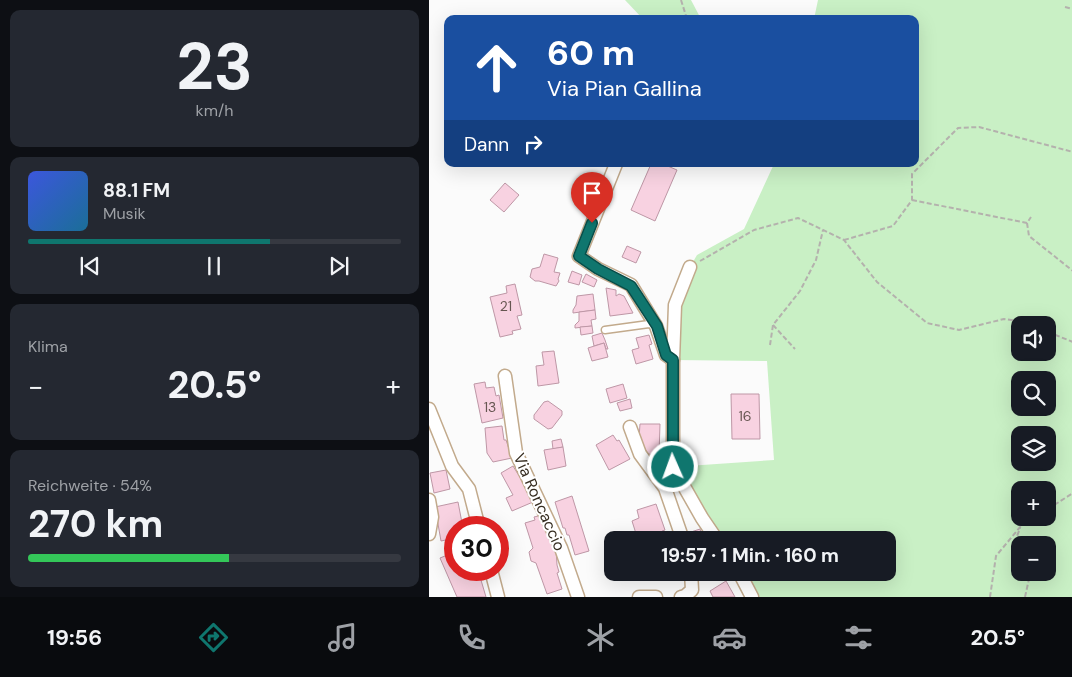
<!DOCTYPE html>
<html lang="de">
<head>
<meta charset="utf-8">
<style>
	body { margin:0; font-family:"DM Sans",sans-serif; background:#242831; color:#f1f3f6; height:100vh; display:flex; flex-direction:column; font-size:19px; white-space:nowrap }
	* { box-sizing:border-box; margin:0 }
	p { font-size:16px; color:#9ea1a6 }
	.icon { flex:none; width:28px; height:28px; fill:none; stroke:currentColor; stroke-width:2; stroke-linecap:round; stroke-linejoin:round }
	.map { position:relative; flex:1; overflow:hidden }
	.drawer { display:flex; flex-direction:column; gap:10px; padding:10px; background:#0d0f14; width:429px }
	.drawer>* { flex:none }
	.top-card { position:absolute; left:15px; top:15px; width:475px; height:152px; border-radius:10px; box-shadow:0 5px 20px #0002; background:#1a4fa0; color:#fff; overflow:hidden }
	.buttons { position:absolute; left:582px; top:316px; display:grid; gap:10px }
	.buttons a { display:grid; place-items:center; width:45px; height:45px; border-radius:10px; background:#171b24; box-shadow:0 5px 20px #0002; font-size:25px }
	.speed { position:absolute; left:15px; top:516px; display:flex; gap:10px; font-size:25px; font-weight:700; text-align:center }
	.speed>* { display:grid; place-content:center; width:65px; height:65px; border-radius:50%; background:#171b24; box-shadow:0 5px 20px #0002; line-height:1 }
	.speed .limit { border:8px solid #d22; background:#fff; color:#111 }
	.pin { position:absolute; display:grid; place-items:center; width:42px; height:42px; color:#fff; margin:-51px -21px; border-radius:50% 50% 50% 0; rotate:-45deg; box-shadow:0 0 5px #0007 }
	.pin .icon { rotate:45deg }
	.me { position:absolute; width:55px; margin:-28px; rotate:358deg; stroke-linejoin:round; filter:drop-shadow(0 0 4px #0008) }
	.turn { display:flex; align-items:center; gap:18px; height:105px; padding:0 20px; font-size:22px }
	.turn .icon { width:65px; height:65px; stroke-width:2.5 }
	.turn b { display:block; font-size:35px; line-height:42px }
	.then { display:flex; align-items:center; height:48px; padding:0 20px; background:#0003; gap:10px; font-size:19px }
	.big { font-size:38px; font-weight:700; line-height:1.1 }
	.drawer .widget { flex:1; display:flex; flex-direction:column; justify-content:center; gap:8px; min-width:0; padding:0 18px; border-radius:10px; background:#242831 }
	.drawer .dial { align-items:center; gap:0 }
	.dial b { font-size:65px; line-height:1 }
	.song { display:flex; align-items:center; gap:15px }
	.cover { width:60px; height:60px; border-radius:8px; background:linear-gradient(135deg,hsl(230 70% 55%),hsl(200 70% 35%)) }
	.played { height:5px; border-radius:2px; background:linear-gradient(90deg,#0f766e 65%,#363941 65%) }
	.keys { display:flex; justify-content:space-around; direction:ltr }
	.heat { display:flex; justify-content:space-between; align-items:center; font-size:28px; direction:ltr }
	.charge { height:8px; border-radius:4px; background:linear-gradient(90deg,#34c759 54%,#363941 0) }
	.trip { position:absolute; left:175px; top:531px; width:292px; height:50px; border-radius:10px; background:#171b24; box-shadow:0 5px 20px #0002; font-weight:700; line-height:50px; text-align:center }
	.tab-bar { display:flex; height:80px; justify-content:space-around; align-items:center; background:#090b0e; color:#9ea1a6 }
	.tab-bar .icon { width:35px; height:35px }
	.tab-bar .selected { color:#0f766e }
	.tab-bar b { font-size:22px; color:#f1f3f6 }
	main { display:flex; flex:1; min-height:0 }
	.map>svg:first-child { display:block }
	.green { fill:#c9f0c5; fill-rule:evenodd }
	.building { fill:#f8d2e1; stroke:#be97a6 }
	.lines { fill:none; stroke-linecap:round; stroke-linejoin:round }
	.service-casing { stroke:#c2aa8c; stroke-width:9 }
	.minor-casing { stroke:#c2aa8c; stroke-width:15 }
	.path { stroke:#b4b1ad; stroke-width:2; stroke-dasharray:5 2.5; stroke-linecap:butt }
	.service { stroke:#fff; stroke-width:6 }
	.minor { stroke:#fff; stroke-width:12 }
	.route-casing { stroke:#0a4d48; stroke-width:12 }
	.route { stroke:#0f766e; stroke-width:9 }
	.labels { text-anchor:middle; stroke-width:4; stroke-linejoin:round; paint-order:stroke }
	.number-label { font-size:14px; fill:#665651 }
	.street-label { font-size:16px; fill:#362d21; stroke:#fff }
</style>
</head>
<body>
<main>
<section class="drawer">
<div class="widget dial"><b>23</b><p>km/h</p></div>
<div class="widget">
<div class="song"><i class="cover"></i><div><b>88.1 FM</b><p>Musik</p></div></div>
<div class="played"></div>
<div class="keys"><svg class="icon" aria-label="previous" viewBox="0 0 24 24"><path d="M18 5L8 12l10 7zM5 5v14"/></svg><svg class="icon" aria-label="pause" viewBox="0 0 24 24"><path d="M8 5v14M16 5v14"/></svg><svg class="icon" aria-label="next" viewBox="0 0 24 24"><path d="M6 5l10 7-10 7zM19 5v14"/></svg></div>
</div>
<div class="widget"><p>Klima</p>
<div class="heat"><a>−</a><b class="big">20.5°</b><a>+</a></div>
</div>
<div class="widget"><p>Reichweite · 54%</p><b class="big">270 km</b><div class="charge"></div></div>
</section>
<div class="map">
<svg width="644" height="597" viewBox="0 0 644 597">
	<rect width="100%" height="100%" fill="#fbfbfb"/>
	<g class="green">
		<polygon points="196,0 262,0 272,19 214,19"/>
		<path d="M389 0H643V597H323L310 573 459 572V540H288L244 467 345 460 338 361 244 360 246 305 261 267 268 255 315 229 345 164H486V19H385ZM591 325H619V352H591ZM591 380H619V408H591ZM591 435H619V462H591ZM591 490H619V518H591ZM591 545H619V572H591Z"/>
	</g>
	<g class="building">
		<polygon points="222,164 234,164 248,170 226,221 202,210"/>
		<polygon points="161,179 171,183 166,199 148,192 151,184 158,187"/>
		<polygon points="76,183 90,195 75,212 61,200"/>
		<polygon points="198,246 212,252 207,263 193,257"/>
		<polygon points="115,254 129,258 125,272 131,273 129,279 130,281 127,286 110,281 106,281 101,277 103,269 111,267"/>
		<polygon points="143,271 153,275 150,285 139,282"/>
		<polygon points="157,274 168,280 165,287 153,282"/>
		<polygon points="86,284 93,315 88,316 92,329 83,331 84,334 71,337 61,297 78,293 77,286"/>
		<polygon points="177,288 187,290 187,296 190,294 195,296 204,313 181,316"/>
		<polygon points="164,294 166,310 144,313 144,310 147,305 148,296"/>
		<polygon points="166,310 167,319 162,320 163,326 146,328 146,325 150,321 150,312"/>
		<polygon points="163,326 164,333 152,335 151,327"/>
		<polygon points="173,333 176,340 179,349 177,349 175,343 165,346 163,336"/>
		<polygon points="220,335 223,344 220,345 224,359 207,364 203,350 210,348 207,338"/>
		<polygon points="175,343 179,357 163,361 159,348"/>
		<polygon points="125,351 130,383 109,386 107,366 115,365 113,352"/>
		<polygon points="56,382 57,388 65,387 67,396 70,395 74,418 53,423 45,384"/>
		<polygon points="194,384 198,398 181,403 177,389"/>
		<polygon points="302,394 330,394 331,439 303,439"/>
		<polygon points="201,399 203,408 191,411 188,403"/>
		<polygon points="119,401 133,411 133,415 123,428 119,429 105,419 105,415 115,402"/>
		<polygon points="211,424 231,424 230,455 219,454 210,438"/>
		<polygon points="73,426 75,440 77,440 83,458 64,462 58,453 56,428"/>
		<polygon points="184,435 188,441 190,440 201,459 180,470 167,445"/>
		<polygon points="132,439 134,447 124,449 123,441"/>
		<polygon points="134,447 137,466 119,470 115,450"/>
		<polygon points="84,466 98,489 104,502 83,511 77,498 84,495 72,473"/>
		<polygon points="17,470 21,489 5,493 1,473"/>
		<polygon points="143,496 160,551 146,555 140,535 138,535 136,528 134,528 126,502"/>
		<polygon points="29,502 34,528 26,528 26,538 12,541 6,507"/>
		<polygon points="227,504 236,530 233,531 236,540 209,540 203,521 210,518 208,510"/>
		<polygon points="113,515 119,536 121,535 127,549 128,565 130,572 128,573 133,589 118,594 107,563 102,561 100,552 104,548 96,523 106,520 105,517"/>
		<polygon points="271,529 274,540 265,540 262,532"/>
		<polygon points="26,552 26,570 49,570 57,597 28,597 11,558"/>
		<polygon points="297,581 306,597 284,597 281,591"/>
	</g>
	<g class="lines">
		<g class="service-casing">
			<polyline id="service" points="176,330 220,324 226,326"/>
		</g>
		<g class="minor-casing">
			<g id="minor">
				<polyline points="187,164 150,256 169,269 202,285 227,326 237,355 244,360"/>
				<polyline points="261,267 246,305 244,360 244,467 273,518 288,540"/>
				<polyline points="76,376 87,453 132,548 149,597"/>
				<polyline points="0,409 23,466 40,489 50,528"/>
				<polyline points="201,427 211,454 236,488 254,540"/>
				<polyline points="0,500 3,517 0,534"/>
				<polyline points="62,570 69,597"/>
				<polyline points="310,572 323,597"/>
				<polyline points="210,597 227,597"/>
				<polyline points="252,597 256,596 263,590 262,572"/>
			</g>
		</g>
		<g class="path">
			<polyline points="252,0 258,19"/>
			<polyline points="636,7 644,9"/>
			<polyline points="483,200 598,223 602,217"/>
			<polyline points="598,223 600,236 644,271"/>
			<polyline points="415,240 464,226 483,200 483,174 529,128 550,127 644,152"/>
			<polyline points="271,261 325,230 369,218 415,240 448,282 498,323 530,330 575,319 589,321 600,325"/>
			<polyline points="344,325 366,349"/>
			<polyline points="619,332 644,342"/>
			<polyline points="341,345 344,325 371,291 387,260 394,230"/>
			<polyline points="619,509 644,493"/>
			<polyline points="591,557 586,542 591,528"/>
			<polyline points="561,597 567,556 592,526 605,518"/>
			<polyline points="596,597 600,579 599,572"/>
		</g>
		<use href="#service" class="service"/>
		<use href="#minor" class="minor"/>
	</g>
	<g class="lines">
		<g class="route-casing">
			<polyline id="route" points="163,223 150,256 169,269 202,286 228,326 237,355 244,360 244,467"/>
		</g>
		<use href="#route" class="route"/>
	</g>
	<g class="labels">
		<g class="number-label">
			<text x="77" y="311">21</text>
			<text x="61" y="412">13</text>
			<text x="316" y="421">16</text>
		</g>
		<g class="street-label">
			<text transform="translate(111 502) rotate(66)" y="6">Via Roncaccio</text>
		</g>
	</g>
</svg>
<div class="buttons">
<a><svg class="icon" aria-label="sound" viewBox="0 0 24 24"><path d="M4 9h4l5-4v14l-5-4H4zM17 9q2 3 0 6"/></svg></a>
<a><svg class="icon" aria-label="search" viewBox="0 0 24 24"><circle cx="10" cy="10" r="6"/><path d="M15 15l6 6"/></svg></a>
<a><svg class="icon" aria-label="layers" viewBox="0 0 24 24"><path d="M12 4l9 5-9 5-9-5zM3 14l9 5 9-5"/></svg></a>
<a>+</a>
<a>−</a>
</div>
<div class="speed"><div class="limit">30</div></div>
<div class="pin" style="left:163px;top:223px;background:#d93025"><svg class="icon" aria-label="arrive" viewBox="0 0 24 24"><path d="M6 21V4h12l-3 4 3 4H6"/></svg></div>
<svg class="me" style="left:244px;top:467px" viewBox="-20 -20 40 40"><circle r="17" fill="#0f766e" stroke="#fff" stroke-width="3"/><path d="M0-11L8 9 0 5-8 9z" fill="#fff"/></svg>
<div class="trip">19:57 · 1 Min. · 160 m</div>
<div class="top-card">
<div class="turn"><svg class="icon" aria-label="ahead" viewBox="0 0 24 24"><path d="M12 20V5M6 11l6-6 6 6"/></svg><div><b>60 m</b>Via Pian Gallina</div></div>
<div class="then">Dann<svg class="icon" aria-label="right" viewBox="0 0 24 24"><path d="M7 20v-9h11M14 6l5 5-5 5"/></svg></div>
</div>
</div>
</main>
<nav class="tab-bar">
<b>19:56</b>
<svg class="icon selected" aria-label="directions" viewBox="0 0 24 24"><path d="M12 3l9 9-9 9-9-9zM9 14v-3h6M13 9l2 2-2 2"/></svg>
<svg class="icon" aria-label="music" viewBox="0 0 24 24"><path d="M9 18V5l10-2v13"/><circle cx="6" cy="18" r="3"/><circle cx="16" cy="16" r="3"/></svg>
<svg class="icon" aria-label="phone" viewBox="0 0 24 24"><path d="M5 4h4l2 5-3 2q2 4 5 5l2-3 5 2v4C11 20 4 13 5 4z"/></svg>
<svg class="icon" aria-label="climate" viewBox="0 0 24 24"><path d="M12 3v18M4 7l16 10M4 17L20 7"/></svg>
<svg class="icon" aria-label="car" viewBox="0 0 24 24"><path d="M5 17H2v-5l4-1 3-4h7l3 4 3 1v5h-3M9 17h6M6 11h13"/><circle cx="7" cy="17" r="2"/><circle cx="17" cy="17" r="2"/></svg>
<svg class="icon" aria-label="filters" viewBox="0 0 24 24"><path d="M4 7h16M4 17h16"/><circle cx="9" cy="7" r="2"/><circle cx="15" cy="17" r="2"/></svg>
<b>20.5°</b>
</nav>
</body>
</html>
